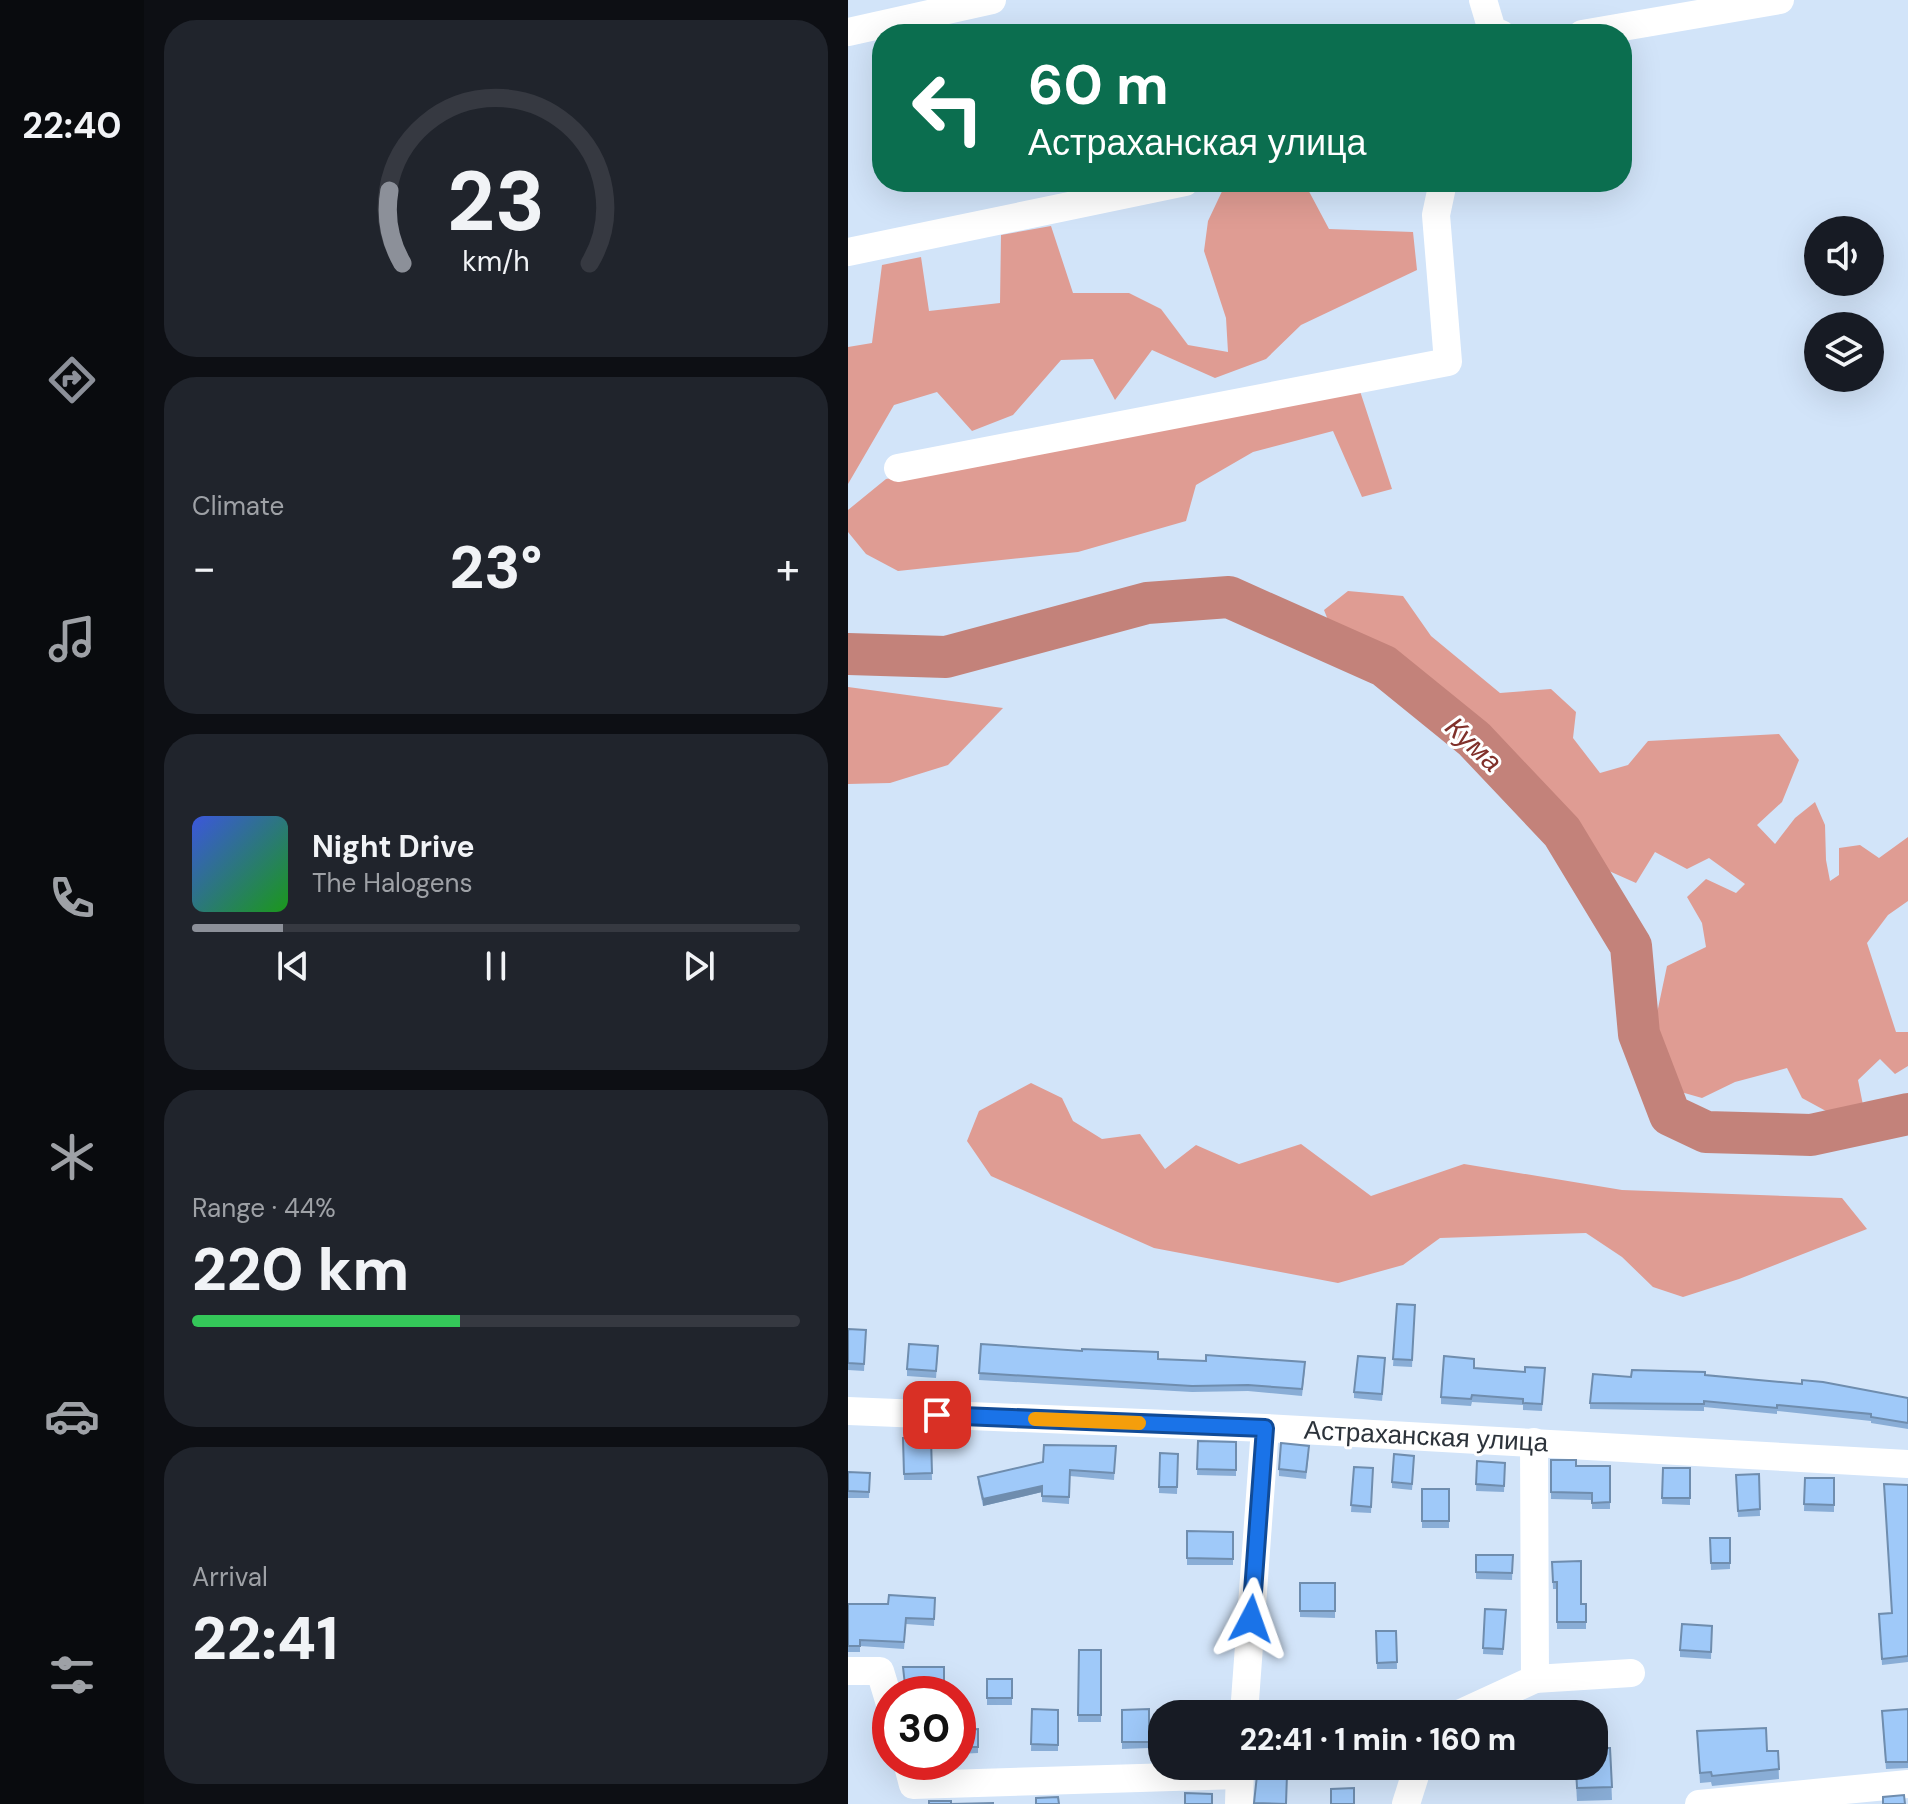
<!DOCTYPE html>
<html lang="en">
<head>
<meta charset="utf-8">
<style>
	body { margin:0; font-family:"DM Sans",sans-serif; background:#20242c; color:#f1f3f6; height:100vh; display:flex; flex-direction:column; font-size:30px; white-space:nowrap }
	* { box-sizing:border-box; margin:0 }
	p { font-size:26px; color:#9ea1a6 }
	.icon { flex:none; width:44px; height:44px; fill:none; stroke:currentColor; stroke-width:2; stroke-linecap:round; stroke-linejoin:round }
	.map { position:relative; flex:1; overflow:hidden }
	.drawer { display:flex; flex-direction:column; gap:20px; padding:20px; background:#0d0f14; width:704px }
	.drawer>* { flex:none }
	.banner { position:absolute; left:24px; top:24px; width:760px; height:168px; border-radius:32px; box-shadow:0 8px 32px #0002; background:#0b6e4f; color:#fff; overflow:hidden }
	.fabs { position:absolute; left:956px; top:216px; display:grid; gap:16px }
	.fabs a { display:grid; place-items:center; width:80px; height:80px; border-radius:50%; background:#171b24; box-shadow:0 8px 32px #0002; font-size:40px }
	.speed { position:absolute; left:24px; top:1676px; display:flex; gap:16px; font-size:40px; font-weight:700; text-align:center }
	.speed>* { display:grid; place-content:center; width:104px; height:104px; border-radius:50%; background:#171b24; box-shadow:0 8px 32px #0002; line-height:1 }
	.speed .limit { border:12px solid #d22; background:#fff; color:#111 }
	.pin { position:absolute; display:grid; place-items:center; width:68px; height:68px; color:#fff; margin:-34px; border-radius:16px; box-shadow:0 4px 12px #0006 }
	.me { position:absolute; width:88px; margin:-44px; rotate:4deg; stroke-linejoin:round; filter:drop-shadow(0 0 6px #0008) }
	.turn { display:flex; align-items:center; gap:28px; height:168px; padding:0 24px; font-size:36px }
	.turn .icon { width:104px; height:104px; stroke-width:2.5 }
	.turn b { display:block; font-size:56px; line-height:68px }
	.big { font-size:60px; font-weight:800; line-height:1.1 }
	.drawer .tile { flex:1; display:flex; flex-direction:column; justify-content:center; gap:12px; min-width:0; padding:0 28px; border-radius:32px; background:#20242c }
	.drawer .dial { align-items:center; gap:0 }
	.dial svg { height:208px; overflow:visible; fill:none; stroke:#363941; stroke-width:7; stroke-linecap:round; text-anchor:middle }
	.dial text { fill:#f1f3f6; stroke:none }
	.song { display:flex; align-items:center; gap:24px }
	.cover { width:96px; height:96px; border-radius:12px; background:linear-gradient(135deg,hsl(230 70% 55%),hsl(120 70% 35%)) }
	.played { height:8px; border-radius:4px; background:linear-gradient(90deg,#8c9099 15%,#363941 15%) }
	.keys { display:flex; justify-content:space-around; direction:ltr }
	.heat { display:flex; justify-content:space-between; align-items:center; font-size:44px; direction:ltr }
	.charge { height:12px; border-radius:6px; background:linear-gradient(90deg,#34c759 44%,#363941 0) }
	.trip { position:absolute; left:300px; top:1700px; width:460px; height:80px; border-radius:32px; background:#171b24; box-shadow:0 8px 32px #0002; font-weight:800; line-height:80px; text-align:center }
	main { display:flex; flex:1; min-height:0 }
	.menu { display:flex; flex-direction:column; width:144px; justify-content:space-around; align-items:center; background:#090b0e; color:#9ea1a6 }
	.menu .icon { width:56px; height:56px }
	.menu .current { color:#8c9099 }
	.menu b { font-size:36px; color:#f1f3f6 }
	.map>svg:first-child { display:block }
	.forest { fill:#df9c93 }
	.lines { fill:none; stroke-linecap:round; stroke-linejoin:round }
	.river { stroke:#c3827a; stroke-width:42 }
	.minor { stroke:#fff; stroke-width:28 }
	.wall { fill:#89add6 }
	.shaded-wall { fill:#6f8dae }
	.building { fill:#9fc9f9; stroke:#6f8dae; stroke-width:2 }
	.route-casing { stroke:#114b97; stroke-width:20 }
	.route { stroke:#1a73e8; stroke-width:14 }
	.slow { stroke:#f59e0b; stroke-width:14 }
	.labels { text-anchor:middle; stroke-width:6; stroke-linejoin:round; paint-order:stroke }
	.street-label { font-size:26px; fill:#2c333b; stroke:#fff }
	.water-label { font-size:28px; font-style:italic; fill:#80302a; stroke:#fff }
</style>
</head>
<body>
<main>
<nav class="menu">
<b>22:40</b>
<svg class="icon current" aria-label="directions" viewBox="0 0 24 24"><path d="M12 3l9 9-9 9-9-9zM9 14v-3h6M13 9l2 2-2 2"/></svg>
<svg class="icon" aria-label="music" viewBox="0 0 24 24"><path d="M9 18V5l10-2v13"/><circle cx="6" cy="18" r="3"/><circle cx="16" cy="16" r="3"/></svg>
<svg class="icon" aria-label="phone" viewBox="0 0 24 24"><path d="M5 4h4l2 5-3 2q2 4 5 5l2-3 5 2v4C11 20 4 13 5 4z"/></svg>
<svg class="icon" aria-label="climate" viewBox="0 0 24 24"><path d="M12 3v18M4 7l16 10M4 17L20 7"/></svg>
<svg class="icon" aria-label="car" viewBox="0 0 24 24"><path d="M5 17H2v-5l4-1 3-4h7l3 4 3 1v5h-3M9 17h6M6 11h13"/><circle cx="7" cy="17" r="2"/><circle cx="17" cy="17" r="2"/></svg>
<svg class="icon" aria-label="filters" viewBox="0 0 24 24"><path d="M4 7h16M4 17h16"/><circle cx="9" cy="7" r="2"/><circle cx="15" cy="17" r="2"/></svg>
</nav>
<section class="drawer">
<div class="tile dial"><svg viewBox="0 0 100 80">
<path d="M14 69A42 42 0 1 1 86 69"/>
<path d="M14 69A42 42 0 0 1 9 41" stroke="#8c9099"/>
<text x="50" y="56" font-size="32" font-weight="700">23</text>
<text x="50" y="72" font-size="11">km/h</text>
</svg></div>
<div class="tile"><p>Climate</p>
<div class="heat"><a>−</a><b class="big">23°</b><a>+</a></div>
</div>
<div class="tile">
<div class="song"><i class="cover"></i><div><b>Night Drive</b><p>The Halogens</p></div></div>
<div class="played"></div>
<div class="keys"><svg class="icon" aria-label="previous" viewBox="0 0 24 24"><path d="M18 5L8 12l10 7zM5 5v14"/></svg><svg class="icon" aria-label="pause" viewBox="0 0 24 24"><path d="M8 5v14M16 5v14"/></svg><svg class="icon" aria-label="next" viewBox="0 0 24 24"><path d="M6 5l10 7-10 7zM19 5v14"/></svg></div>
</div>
<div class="tile"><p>Range · 44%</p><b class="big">220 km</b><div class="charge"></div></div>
<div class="tile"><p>Arrival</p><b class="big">22:41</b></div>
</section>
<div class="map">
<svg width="1060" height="1804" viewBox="0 0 1060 1804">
	<rect width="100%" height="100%" fill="#d2e4f9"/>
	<g class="forest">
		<polygon points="402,182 456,182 481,229 565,232 569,270 453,325 418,359 367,378 304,350 267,400 245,359 213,360 165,415 124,431 89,392 46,405 0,484 0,347 24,343 34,265 73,257 81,311 152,303 153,235 203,226 225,293 281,293 313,309 340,345 380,352 378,318 356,251 360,221 377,185"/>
		<polygon points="511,388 544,489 514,497 485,431 405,452 348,485 338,521 230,552 50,571 18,554 0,532 0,510 38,479"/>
		<polygon points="500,591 555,596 583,636 652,693 703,689 728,712 725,738 752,773 780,765 800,741 931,734 951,760 934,802 909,825 927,844 947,818 967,802 977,825 978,860 982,881 991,875 991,848 1012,845 1031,858 1060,837 1060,901 1040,915 1019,943 1048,1032 1060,1032 1060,1066 1047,1074 1032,1059 1010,1080 1015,1105 989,1117 954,1098 939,1068 887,1082 854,1098 833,1092 805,1032 819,966 858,947 854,923 839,897 858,879 888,893 897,884 861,858 839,869 807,852 788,883 761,871 727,828 639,728 557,661 484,630 476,610"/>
		<polygon points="0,687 155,708 100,765 42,783 0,784"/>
		<polygon points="183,1083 214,1098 225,1121 254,1139 292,1134 317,1169 348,1145 391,1164 453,1144 523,1196 616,1164 774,1190 994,1198 1019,1229 891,1279 835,1297 805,1287 774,1257 738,1233 592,1238 555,1265 490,1283 306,1248 143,1176 119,1141 131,1111"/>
	</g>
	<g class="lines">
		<polyline class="river" points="0,654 98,657 299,603 381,597 536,666 626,739 714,832 783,946 791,1034 822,1115 858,1132 963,1135 1060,1114"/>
		<g class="minor">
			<polyline points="635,0 644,30 653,34"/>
			<polyline points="0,32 144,0"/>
			<polyline points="734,34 932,0"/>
			<polyline points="0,252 337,182"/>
			<polyline points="50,468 600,362 588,215 595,182"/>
			<polyline points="0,1411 417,1428 1060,1464"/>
			<polyline points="0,1671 32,1671 42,1704"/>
			<polyline points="687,1679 783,1673"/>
			<polyline points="396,1714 417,1428"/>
			<polyline points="611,1714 687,1679 686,1442"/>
			<polyline points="59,1762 65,1785 391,1775"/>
			<polyline points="391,1804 392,1766"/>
			<polyline points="558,1804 570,1766"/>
			<polyline points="851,1804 1060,1784"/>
		</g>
	</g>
	<g class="wall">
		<polygon points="549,1304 567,1305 564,1367 545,1366"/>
		<polygon points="0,1329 18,1330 16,1371 0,1370"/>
		<polygon points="133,1344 310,1359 457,1369 454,1396 400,1391 344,1392 131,1380"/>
		<polygon points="90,1353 88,1378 59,1376 59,1369"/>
		<polygon points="537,1365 534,1401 506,1398 506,1392"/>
		<polygon points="626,1368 677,1372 697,1368 694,1411 675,1410 675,1405 624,1402 623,1406 593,1404 593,1397"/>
		<polygon points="857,1375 954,1384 1060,1398 1060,1429 1023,1423 1023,1421 929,1411 929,1414 856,1407 856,1411 742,1409 742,1403 783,1377"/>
		<polygon points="55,1438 83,1438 84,1480 56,1480"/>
		<polygon points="350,1441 388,1442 388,1476 349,1475"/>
		<polygon points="268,1446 266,1480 222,1476 221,1504 194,1502 194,1492 135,1506 130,1483 130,1477"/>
		<polygon points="312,1453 330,1454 329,1494 311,1493"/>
		<polygon points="461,1453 458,1479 431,1476 431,1469"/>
		<polygon points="703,1460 728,1466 762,1466 762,1509 744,1509 744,1500 703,1499"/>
		<polygon points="629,1461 657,1463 656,1492 628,1491"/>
		<polygon points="566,1463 564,1490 544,1488 544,1482"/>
		<polygon points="506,1467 525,1468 523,1513 503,1512"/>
		<polygon points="815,1468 842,1468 842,1505 814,1504"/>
		<polygon points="0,1472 22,1473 21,1498 0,1498"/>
		<polygon points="911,1474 912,1516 890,1517 888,1475"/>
		<polygon points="957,1478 986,1478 986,1512 956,1511"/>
		<polygon points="1060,1485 1060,1662 1034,1665 1031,1614 1043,1613"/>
		<rect x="574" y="1489" width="27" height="39"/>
		<polygon points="339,1531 385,1532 385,1565 339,1565"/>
		<polygon points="862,1538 882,1538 882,1569 863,1570"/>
		<polygon points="628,1555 665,1555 664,1580 628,1579"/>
		<polygon points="704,1562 733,1604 738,1604 738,1629 709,1629 709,1589 705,1589"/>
		<polygon points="452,1583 487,1583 487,1618 452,1617"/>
		<polygon points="87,1598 86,1626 58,1624 56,1649 12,1646 12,1652 0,1652 0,1604 40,1604"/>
		<polygon points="637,1609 658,1610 655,1655 635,1654"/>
		<polygon points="864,1626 863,1659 832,1657 832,1650"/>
		<polygon points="528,1631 548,1631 549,1669 529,1669"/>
		<polygon points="231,1650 253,1650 253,1722 230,1722"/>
		<rect x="139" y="1679" width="25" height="26"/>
		<polygon points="184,1709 210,1710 210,1751 183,1751"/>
		<polygon points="301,1709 301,1748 274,1749 274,1710"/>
		<polygon points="1060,1709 1060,1768 1038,1769 1034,1718"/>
		<polygon points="130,1729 130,1753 110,1754 110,1730"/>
		<polygon points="849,1731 919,1751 930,1751 931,1779 864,1786 863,1782 852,1783"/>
		<polygon points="762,1748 764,1800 729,1801 727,1766"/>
		<polygon points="692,1766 720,1766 720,1773 693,1776"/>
	</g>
	<polygon class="shaded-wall" points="194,1486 194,1492 135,1506 135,1499"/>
	<g class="building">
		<polygon points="549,1304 567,1305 564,1360 545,1359"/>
		<polygon points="0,1329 18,1330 16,1364 0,1363"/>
		<polygon points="61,1344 90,1346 88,1371 59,1369"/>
		<polygon points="133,1344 234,1351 234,1349 310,1352 310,1359 358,1361 358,1355 457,1362 454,1389 400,1385 344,1386 131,1373"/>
		<polygon points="510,1356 537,1358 534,1394 506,1392"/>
		<polygon points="596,1356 626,1359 626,1368 677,1372 677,1367 697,1368 694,1404 675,1403 675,1399 624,1395 623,1399 593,1397"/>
		<polygon points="784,1370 857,1372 857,1375 954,1384 954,1380 975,1382 1060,1398 1060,1423 1023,1417 1023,1414 929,1405 929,1408 856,1401 856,1404 742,1403 745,1374 783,1377"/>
		<polygon points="55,1438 83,1438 84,1473 56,1474"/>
		<polygon points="350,1441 388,1442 388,1470 349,1469"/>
		<polygon points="433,1443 461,1446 458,1472 431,1469"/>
		<polygon points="196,1445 268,1446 266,1473 222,1470 221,1497 194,1496 194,1486 135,1499 130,1477 195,1462"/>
		<polygon points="312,1453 330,1454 329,1487 311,1487"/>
		<polygon points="546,1454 566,1456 564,1484 544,1482"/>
		<polygon points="703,1460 728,1460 728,1466 762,1466 762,1502 744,1503 744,1493 703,1492"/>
		<polygon points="629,1461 657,1463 656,1486 628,1484"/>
		<polygon points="506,1467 525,1468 523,1507 503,1505"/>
		<polygon points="815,1468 842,1468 842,1498 814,1498"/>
		<polygon points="0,1472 22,1473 21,1492 0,1491"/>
		<polygon points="911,1474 912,1509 890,1511 888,1475"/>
		<polygon points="957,1478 986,1478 986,1505 956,1504"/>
		<polygon points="1036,1484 1060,1485 1060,1656 1034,1659 1031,1614 1044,1613"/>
		<rect x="574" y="1489" width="27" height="32"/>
		<polygon points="339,1531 385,1532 385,1559 339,1558"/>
		<polygon points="862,1538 882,1538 882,1563 863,1563"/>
		<polygon points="628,1555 665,1555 664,1573 628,1572"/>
		<polygon points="733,1561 733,1604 738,1604 738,1622 709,1622 709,1582 705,1582 704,1562"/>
		<rect x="452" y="1583" width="35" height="28"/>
		<polygon points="41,1595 87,1598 86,1619 58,1618 56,1642 12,1640 12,1646 0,1646 0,1604 40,1604"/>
		<polygon points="637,1609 658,1610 655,1649 635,1648"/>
		<polygon points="834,1624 864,1626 863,1652 832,1650"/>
		<polygon points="528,1631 548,1631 549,1662 529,1663"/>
		<polygon points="231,1650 253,1650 253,1715 230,1715"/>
		<polygon points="55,1667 96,1667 96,1694 58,1694"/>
		<rect x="139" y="1679" width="25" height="19"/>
		<polygon points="507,1703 534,1704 534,1714 506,1714"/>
		<polygon points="184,1709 210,1710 210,1745 183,1744"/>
		<polygon points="301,1709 301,1742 274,1742 274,1710"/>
		<polygon points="1060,1709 1060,1762 1038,1762 1034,1711"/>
		<polygon points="342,1710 370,1711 370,1714 342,1714"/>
		<polygon points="918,1728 919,1751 930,1751 931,1769 864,1776 863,1772 852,1773 849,1731"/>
		<polygon points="130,1729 130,1747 110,1747 110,1730"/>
		<polygon points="746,1748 762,1748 764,1787 729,1788 728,1766 746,1766"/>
		<polygon points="410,1766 433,1766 432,1774 439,1774 438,1804 406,1803"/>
		<polygon points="693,1766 720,1766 693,1769"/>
		<polygon points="506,1788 506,1804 483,1804 483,1789"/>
		<polygon points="337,1793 364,1794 364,1804 337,1804"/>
		<polygon points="1056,1795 1057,1804 1035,1804 1035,1797"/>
		<polygon points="210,1797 211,1804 188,1804 188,1798"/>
		<polygon points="81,1801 103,1801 103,1804 145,1803 145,1804 81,1804"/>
	</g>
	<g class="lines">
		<g class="route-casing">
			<polyline id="route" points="89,1415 417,1428 403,1619"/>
		</g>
		<use href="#route" class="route"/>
		<polyline class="slow" points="187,1419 291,1423"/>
	</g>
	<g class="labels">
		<g class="street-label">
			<text transform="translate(578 1436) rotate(3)" y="9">Астраханская улица</text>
		</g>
		<g class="water-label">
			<text transform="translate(626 744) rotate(43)" y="10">Кума</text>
		</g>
	</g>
</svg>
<div class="fabs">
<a><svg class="icon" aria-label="sound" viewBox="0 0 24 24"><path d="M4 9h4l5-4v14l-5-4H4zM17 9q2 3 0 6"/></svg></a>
<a><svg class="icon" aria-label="layers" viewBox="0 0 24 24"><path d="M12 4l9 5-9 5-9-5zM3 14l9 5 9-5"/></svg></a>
</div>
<div class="speed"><div class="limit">30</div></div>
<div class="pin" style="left:89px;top:1415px;background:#d93025"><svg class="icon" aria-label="arrive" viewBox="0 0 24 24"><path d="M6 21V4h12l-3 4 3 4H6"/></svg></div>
<svg class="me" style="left:403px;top:1619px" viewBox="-20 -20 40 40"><path d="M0-17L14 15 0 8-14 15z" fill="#1a73e8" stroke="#fff" stroke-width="4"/></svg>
<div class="trip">22:41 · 1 min · 160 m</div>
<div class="banner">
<div class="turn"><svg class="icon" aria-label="left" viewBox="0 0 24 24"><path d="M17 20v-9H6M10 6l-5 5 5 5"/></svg><div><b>60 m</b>Астраханская улица</div></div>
</div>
</div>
</main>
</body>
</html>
